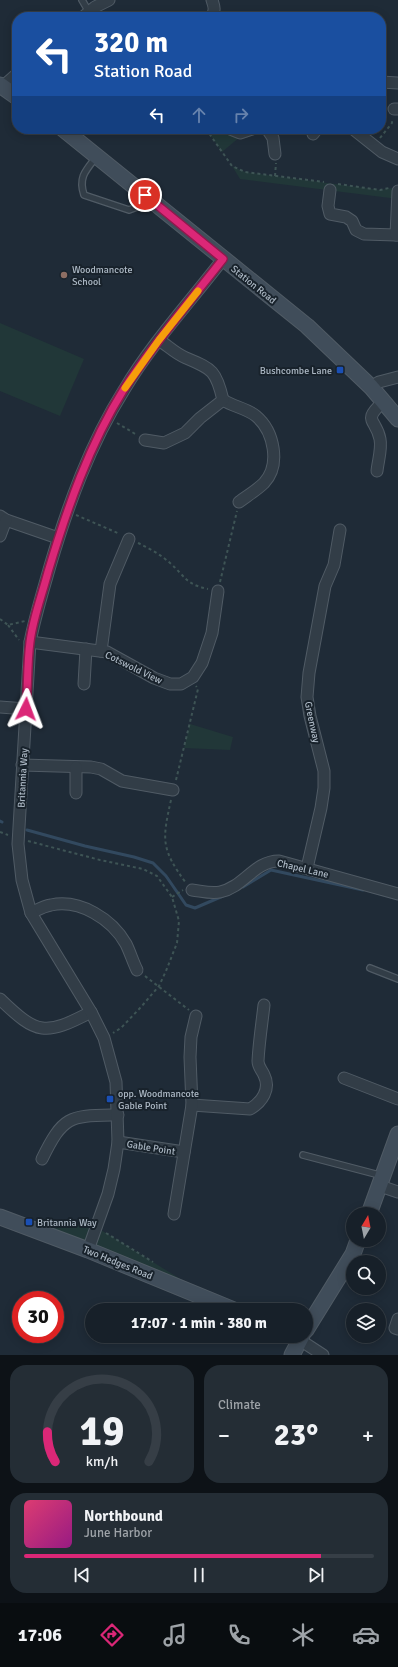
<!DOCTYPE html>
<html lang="en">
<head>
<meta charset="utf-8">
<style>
	body { margin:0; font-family:Signika,sans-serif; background:#242d35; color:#f1f3f6; height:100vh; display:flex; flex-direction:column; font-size:15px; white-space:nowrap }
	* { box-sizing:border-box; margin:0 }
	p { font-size:13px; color:#9ea3a8 }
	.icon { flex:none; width:22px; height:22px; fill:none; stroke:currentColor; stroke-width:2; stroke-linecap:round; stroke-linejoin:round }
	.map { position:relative; height:1355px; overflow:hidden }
	.panel { display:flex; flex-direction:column; gap:10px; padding:10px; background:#0d1217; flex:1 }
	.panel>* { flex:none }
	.banner { position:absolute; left:12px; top:12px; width:374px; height:122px; border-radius:16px; box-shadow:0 2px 10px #0003,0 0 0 1px #363e46; background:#1a4fa0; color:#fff; overflow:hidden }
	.needle { width:26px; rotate:10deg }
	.tools { position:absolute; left:346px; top:1207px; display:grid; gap:8px }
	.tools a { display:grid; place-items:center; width:40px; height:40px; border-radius:50%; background:#172029; box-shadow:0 2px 10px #0003,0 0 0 1px #363e46; font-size:20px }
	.speed { position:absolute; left:12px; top:1291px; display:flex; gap:8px; font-size:20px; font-weight:700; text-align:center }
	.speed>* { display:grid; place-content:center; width:52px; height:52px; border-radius:50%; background:#172029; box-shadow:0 2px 10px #0003,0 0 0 1px #363e46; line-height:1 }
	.speed .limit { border:6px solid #d22; background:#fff; color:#111 }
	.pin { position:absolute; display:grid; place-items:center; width:34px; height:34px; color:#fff; margin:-17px; border:2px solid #fff; border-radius:50%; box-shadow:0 1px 4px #0007 }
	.me { position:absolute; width:44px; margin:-22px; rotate:3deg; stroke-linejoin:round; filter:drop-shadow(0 0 3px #0008) }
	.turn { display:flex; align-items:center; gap:14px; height:84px; padding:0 16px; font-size:18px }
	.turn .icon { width:52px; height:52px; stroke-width:2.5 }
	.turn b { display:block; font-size:28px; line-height:34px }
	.lanes { display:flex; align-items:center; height:38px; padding:0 16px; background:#0003; justify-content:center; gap:20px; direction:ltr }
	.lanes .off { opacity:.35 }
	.big { font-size:30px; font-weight:700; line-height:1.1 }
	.panel .tile { flex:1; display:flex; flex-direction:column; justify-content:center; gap:6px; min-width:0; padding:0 14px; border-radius:16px; background:#242d35 }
	.panel .dial { align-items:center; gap:0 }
	.dial svg { height:104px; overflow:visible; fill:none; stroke:#363e46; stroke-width:7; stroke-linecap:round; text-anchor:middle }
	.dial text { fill:#f1f3f6; stroke:none }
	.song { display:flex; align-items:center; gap:12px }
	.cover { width:48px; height:48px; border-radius:6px; background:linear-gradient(135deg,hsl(340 70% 55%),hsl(310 70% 35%)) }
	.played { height:4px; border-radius:2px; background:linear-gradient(90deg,#db2777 85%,#363e46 85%) }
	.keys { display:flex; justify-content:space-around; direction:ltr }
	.heat { display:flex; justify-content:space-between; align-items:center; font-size:22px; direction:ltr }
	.panel .tiles { flex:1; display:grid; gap:10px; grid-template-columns:1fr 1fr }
	.tile:last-child { grid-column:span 2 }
	.trip { position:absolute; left:85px; top:1303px; width:228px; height:40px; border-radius:20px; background:#172029; box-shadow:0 2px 10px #0003,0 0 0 1px #363e46; font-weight:700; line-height:40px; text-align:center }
	.dock { display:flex; height:64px; justify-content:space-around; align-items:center; background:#090d10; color:#9ea3a8 }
	.dock .icon { width:28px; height:28px }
	.dock .current { color:#db2777 }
	.dock b { font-size:18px; color:#f1f3f6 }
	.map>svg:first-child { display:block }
	.green { fill:#213738 }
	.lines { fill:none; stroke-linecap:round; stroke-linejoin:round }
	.stream { stroke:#32495f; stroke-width:3 }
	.lane-casing { stroke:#505b65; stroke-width:8 }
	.street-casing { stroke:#505b65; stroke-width:13 }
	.secondary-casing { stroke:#505b65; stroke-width:17 }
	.path { stroke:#3e5455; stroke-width:2; stroke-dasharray:3 3; stroke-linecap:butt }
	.lane { stroke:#323d47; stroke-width:5.5 }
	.street { stroke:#323d47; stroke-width:11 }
	.secondary { stroke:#404d5a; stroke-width:15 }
	.route-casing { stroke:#8e194d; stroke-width:10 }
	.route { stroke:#db2777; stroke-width:7 }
	.slow { stroke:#f59e0b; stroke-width:7 }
	.education-dot { fill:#8d6e63; stroke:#18222b; stroke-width:1.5 }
	.transit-dot { fill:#1a4fb4; stroke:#18222b; stroke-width:1.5 }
	.labels { text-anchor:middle; stroke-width:4; stroke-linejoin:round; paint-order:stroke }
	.poi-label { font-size:10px; fill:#acb8c4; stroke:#18222b; text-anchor:start }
	.street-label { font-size:10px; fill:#acb8c4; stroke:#18222b }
</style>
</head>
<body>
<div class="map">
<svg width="398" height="1355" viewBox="0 0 398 1355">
	<rect width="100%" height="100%" fill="#1f2b37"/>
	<g class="green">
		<polygon points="206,129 230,129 247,131 222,152"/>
		<polygon points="232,166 245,172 380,190 398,187 398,199 240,179"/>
		<polygon points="0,323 84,359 60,416 0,391"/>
		<polygon points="190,724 233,737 230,750 184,748"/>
		<polygon points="6,1219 96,1227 221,1304"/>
	</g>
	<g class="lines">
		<g class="stream">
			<polyline points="0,821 2,822"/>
			<polyline points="27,830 85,846 134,857 153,863 166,876 186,905 195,908 223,896"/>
			<polyline points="243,887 271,870 363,890"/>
		</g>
		<g class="lane-casing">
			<g id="lane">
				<polyline points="82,0 89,12"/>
				<path d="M97 156C86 170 78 177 84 195L129 210 137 207 145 196"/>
				<polyline points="370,968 398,979"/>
				<polyline points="303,1155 383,1176"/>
			</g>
		</g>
		<g class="street-casing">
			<g id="street">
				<polyline points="83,17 95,7 109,0"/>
				<path d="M211 17C216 11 214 6 212 0"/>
				<polyline points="381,82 398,83"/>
				<polyline points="2,87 17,74"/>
				<polyline points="394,109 398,109"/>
				<polyline points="230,129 240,133 252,129"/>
				<polyline points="267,129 273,138 275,154"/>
				<polyline points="353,129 382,152 398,159"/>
				<polyline points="313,134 317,129"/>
				<polyline points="330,190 328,206 330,214 346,217 352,221 356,230 364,234 396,235"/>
				<polyline points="398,191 396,235 398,235"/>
				<polyline points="371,387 379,382 398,377"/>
				<path d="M223 400C234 407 246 408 256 416 274 431 281 465 264 483 257 490 247 496 239 502"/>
				<path d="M145 440 164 443 185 433 200 418 223 400C216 370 212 369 186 358 176 354 168 346 159 340"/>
				<path d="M377 471C378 461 382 449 380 439 376 418 361 422 384 401"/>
				<polyline points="0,516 6,520 58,538"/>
				<polyline points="0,536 6,520"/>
				<polyline points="30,642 107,652 154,678 170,684 181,684 193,677 202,663 212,633 218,591"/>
				<polyline points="101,651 110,584 129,539"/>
				<polyline points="84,684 86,649"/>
				<polyline points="0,707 26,709"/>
				<polyline points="22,765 91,767 101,769 122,781 173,790"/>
				<polyline points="76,767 76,793"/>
				<polyline points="307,868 321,808 324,788 324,771 310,716 307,697 309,673 325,586 334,565 340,530"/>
				<path d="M192 890C201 891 211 894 220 892 244 887 254 861 279 861L398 894"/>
				<path d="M31 913C37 910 44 906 51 905 80 899 112 919 126 944 130 952 133 962 137 970"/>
				<path d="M0 999C37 1035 45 1036 91 1012"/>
				<polyline points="344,1078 398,1099"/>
				<path d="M192 1105 250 1109C262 1102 271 1089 264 1075 262 1070 258 1067 258 1061 259 1042 262 1023 264 1005"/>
				<polyline points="118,1142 184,1152"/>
				<path d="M42 1159C64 1114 70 1116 118 1115"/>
				<polyline points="380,1186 398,1192"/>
				<polyline points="174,1214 192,1105 190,1057 191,1037 196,1016"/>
				<path d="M88 1250 108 1194 114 1169 118 1142 116 1082 104 1038 91 1012 31 913 22 880 18 844 30 642C35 616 43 591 50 566 68 505 90 444 124 390 152 343 190 302 223 259"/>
				<polyline points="398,1319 395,1328 398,1329"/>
				<polyline points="300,1340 323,1355"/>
			</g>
		</g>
		<g class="secondary-casing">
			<g id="secondary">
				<polyline points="0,85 17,97"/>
				<polyline points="63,129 307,326 371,387 398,419"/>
				<polyline points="369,1214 398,1134"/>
				<polyline points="0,1217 88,1250 234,1310"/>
				<polyline points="306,1330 353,1254 358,1240"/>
				<polyline points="292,1355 302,1336"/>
			</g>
		</g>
		<g class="path">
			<polyline points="206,129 232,166 245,172 324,182"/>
			<polyline points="380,138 392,123 392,119"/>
			<polyline points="275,176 276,163"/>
			<polyline points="338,184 380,190 389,188"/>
			<polyline points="117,423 137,435"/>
			<polyline points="76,515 120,534"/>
			<path d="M138 543C149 548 161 555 170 563 186 577 185 584 208 589"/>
			<polyline points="220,582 237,511"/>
			<polyline points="0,619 8,625 25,621"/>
			<polyline points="8,625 19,640"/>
			<polyline points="176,780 198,689 196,686"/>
			<path d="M171 800C162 840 161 849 186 883"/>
			<polyline points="0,832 8,835"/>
			<polyline points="28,841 100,860 143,869 157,876 172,897 179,921 177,943 166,971 159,986 141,1007 121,1028 113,1033"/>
			<polyline points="172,897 183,890"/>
			<polyline points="145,976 189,1010"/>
			<polyline points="55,1224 87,1226"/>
			<polyline points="106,1233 153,1262"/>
		</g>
		<use href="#lane" class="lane"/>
		<use href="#street" class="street"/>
		<use href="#secondary" class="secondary"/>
	</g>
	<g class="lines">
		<g class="route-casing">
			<path id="route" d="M26 709C28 687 27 664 30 642 33 618 42 595 48 572 67 509 89 445 124 389 154 343 190 301 223 259L145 195"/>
		</g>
		<use href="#route" class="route"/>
		<polyline class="slow" points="125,388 159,340 198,291"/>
	</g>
	<circle class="education-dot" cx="64" cy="275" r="4"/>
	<g class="transit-dot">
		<rect x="336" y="366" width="8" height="8" rx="2"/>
		<rect x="106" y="1095" width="8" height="8" rx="2"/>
		<rect x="25" y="1218" width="8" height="8" rx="2"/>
	</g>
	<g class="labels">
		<g class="poi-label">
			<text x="72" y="273">Woodmancote<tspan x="72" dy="12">School</tspan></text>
			<text x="332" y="374" text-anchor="end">Bushcombe Lane</text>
			<text x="118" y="1097">opp. Woodmancote<tspan x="118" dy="12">Gable Point</tspan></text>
			<text x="37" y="1226">Britannia Way</text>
		</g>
		<g class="street-label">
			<text transform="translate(254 284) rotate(39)" y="4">Station Road</text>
			<text transform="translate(134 667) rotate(26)" y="4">Cotswold View</text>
			<text transform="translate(313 722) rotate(78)" y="4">Greenway</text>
			<text transform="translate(22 778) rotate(-87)" y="4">Britannia Way</text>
			<text transform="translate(303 868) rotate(13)" y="4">Chapel Lane</text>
			<text transform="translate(151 1147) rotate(9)" y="4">Gable Point</text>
			<text transform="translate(118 1262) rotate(22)" y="4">Two Hedges Road</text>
		</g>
	</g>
</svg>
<div class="tools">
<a><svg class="needle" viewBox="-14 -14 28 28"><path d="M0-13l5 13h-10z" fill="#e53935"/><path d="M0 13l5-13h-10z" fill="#9ea3a8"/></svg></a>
<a><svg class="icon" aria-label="search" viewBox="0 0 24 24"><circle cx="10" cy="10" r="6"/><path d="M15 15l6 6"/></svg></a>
<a><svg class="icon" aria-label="layers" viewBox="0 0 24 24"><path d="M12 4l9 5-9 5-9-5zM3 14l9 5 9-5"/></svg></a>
</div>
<div class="speed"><div class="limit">30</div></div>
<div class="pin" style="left:145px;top:195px;background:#d93025"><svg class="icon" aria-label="arrive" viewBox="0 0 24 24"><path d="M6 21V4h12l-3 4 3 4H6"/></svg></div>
<svg class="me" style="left:26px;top:709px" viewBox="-20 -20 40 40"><path d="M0-17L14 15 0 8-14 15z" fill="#db2777" stroke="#fff" stroke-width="4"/></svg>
<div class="trip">17:07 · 1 min · 380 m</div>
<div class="banner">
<div class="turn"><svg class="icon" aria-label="left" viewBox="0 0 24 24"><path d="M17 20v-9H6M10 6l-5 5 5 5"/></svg><div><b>320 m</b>Station Road</div></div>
<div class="lanes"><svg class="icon" aria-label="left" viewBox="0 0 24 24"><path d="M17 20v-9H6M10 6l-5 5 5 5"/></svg><svg class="icon off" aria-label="ahead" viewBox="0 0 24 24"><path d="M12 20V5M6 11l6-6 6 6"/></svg><svg class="icon off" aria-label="right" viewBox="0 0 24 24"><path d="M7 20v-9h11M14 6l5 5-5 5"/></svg></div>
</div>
</div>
<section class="panel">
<div class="tiles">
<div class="tile dial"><svg viewBox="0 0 100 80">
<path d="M14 69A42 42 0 1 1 86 69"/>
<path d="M14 69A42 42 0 0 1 8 46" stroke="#db2777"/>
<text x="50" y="56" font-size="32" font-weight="700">19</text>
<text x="50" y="72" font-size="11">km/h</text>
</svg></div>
<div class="tile"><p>Climate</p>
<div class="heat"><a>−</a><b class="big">23°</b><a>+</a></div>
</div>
<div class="tile">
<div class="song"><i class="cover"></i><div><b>Northbound</b><p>June Harbor</p></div></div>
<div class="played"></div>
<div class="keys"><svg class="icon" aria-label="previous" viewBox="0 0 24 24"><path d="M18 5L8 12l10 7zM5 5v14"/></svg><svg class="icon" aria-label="pause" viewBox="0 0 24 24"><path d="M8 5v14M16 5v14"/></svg><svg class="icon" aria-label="next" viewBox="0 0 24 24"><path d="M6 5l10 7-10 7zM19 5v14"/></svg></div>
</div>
</div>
</section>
<nav class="dock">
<b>17:06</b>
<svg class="icon current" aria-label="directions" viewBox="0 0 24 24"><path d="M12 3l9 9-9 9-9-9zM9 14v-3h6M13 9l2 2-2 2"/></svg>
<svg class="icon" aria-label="music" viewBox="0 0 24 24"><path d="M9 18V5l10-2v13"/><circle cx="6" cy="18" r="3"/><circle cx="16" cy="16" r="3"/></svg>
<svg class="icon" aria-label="phone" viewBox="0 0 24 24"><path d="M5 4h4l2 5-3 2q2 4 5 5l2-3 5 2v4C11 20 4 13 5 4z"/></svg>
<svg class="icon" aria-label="climate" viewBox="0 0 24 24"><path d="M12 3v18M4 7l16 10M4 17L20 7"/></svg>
<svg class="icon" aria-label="car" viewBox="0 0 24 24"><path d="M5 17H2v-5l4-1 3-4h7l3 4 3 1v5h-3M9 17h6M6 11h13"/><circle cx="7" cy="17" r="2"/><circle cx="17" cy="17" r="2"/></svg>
</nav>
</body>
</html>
